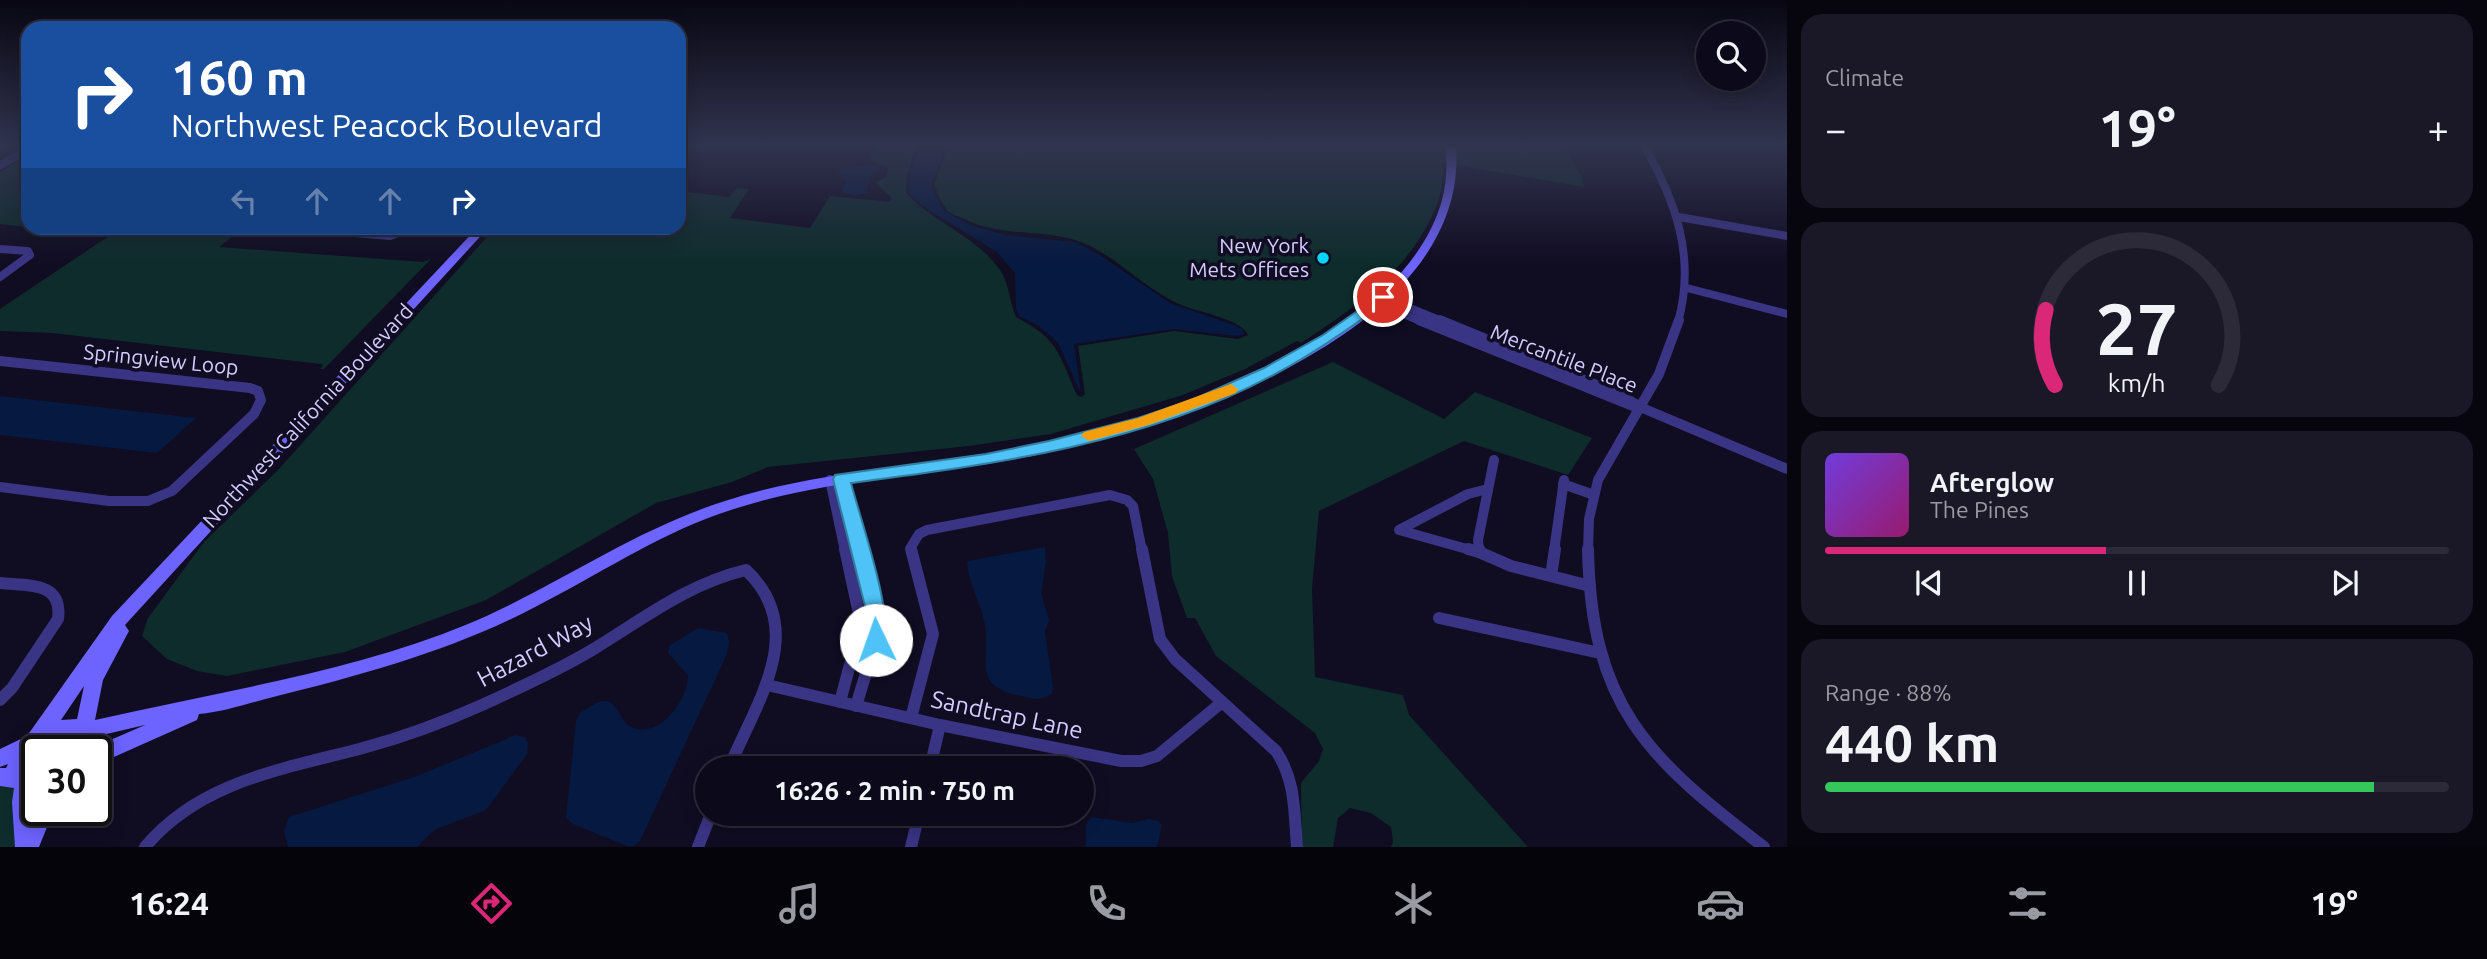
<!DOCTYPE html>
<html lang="en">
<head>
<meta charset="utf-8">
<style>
	body { margin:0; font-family:Ubuntu,sans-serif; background:#1a1727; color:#f1f3f6; height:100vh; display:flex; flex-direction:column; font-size:26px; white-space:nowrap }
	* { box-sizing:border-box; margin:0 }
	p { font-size:23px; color:#9a9aa2 }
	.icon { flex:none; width:38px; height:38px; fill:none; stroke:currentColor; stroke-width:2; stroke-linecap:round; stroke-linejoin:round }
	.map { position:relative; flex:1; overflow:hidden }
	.side { display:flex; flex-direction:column; gap:14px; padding:14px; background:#07050e; width:700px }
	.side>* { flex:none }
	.guide { position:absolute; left:21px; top:21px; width:665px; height:214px; border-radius:21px; box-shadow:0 4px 18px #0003,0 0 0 2px #2c2a39; background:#1a4fa0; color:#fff; overflow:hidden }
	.tools { position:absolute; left:1696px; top:21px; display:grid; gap:14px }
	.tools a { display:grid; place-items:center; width:70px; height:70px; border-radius:50%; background:#0c091a; box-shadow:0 4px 18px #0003,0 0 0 2px #2c2a39; font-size:35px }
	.speed { position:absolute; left:21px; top:735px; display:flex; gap:14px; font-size:35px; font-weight:700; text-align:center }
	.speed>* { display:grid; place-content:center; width:91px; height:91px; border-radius:50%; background:#0c091a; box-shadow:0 4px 18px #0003,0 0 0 2px #2c2a39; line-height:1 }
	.speed .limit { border:4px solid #111; border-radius:10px; background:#fff; color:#111 }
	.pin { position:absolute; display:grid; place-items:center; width:60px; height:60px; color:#fff; margin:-30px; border:4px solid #fff; border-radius:50%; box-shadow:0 2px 7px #0007 }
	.me { position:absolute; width:77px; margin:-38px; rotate:357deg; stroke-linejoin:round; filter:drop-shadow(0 0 5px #0008) }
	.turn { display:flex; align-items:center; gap:24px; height:147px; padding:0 35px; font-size:32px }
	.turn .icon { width:91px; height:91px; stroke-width:2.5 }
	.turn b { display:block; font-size:49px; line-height:60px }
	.lanes { display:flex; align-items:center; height:66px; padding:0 35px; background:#0003; justify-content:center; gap:35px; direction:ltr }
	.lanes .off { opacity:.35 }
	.big { font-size:52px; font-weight:700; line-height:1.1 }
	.side .widget { flex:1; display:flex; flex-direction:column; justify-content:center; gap:10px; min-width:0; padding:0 24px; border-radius:21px; background:#1a1727 }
	.side .dial { align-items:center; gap:0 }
	.dial svg { height:182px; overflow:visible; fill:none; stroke:#2c2a39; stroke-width:7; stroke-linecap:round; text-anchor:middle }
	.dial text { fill:#f1f3f6; stroke:none }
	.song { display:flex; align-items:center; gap:21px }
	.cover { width:84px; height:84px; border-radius:10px; background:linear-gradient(135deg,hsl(260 70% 55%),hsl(320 70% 35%)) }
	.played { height:7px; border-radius:4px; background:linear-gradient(90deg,#db2777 45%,#2c2a39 45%) }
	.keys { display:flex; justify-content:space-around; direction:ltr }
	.heat { display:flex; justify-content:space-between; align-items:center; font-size:38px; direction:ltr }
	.charge { height:10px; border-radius:5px; background:linear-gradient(90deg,#34c759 88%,#2c2a39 0) }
	.trip { position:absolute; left:695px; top:756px; width:399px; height:70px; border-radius:35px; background:#0c091a; box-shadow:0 4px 18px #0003,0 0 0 2px #2c2a39; font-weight:700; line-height:70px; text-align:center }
	.dock { display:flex; height:112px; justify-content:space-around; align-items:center; background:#05040a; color:#9a9aa2 }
	.dock .icon { width:49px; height:49px }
	.dock .active { color:#db2777 }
	.dock b { font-size:32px; color:#f1f3f6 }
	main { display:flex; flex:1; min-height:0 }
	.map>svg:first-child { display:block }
	.green { fill:#0e2c2c }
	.water { fill:#061940 }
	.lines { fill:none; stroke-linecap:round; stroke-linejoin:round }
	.street-far2 { stroke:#3a3484; stroke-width:8 }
	.street-far1 { stroke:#3a3484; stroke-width:10 }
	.street { stroke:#3a3484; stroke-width:12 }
	.secondary { fill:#6d63ff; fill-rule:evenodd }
	.route { fill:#4fc3f7; stroke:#337fa1; stroke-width:2 }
	.slow { fill:#f59e0b }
	.poi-dot { fill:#00d5f7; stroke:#100c22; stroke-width:2.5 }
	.labels { text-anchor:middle; stroke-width:7; stroke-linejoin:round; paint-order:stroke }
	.poi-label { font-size:21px; fill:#d4ccff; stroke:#100c22; text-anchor:end }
	.street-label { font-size:21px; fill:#d4ccff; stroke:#100c22 }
	.near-street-label { font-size:24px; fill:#d4ccff; stroke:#100c22 }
</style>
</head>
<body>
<main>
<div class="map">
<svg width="1787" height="847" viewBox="0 0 1787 847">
	<rect width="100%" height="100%" fill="#100c22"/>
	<g class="green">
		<path d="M881 146H916L907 175 906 193C934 223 976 236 1000 270 1010 285 1009 301 1016 317 1059 340 1058 352 1077 395L1081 397 1085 394 1078 346 1174 331 1238 339 1248 335C1241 319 1198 312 1181 305 1143 289 1114 252 1075 240 1036 228 1000 238 960 217 955 215 949 213 946 209 941 202 937 192 934 185L947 151 960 146H1448L1450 164 1442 163C1445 182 1440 199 1432 216 1404 275 1354 308 1301 343L1297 341 1245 369 1183 395 1051 434 969 446 768 467 732 482 656 503 486 600 345 652 227 676 197 671 167 659 142 636 148 618 204 542 278 470 495 228H679V191L729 197 737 188 749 189 730 218 810 228 830 196 891 202V197L875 182 885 178 889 168 872 161 869 156Z"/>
		<polygon points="1454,146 1564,146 1582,177 1584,187 1456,165"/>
		<polygon points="28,156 28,227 0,224 0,172"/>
		<polygon points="34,228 243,228 219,247 423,262 431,259 324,369 320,369 323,365 321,364 52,333 0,331 0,309 109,236"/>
		<polygon points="1333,362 1444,419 1475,392 1592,438 1568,475 1464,441 1319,511 1312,589 1315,677 1403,695 1409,715 1528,847 1391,847 1393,842 1391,827 1371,813 1350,808 1338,818 1333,847 1302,847 1301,783 1319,761 1323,749 1315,733 1216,656 1195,618 1187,618 1172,576 1168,533 1153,479 1134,449"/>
		<polygon points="0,781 12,784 14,788 19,847 0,847"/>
	</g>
	<g class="water">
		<polygon points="919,146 956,146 944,151 931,185 944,211 970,225 1006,235 1075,242 1100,255 1170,303 1234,325 1242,329 1244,334 1238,336 1173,329 1074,344 1081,394 1058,343 1039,326 1019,316 1016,308 1015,273 997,252 922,206 909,193 910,175"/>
		<polygon points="869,165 881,169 869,178 867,193 856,196 841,192 846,181 837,170"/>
		<polygon points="0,396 196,418 157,453 0,435"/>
		<path d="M1045 547 1046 562 1041 593 1049 620 1045 632 1053 687 1052 694C1041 701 1033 699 1021 696 970 686 991 661 985 625 981 603 968 583 967 561Z"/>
		<path d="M698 628 727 633 729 642 727 654 640 841 634 846H627L573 824 566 818 576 721C580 712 583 710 591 706 622 688 614 725 637 729 664 734 688 698 688 675L668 653 670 645Z"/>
		<polygon points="516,735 525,737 528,743 527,754 486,810 434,830 417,847 288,847 284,831 289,817 417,776"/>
		<polygon points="1091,817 1132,823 1149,819 1158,821 1162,825 1157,847 1086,847 1086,825"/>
	</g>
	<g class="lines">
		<g class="street-far2">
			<path d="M1644 146C1676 201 1696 258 1678 322"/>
			<polyline points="0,165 28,150"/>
			<polyline points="1679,217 1787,236"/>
			<polyline points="297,228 390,236 410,228"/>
			<polyline points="0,249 28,251 30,255 0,277"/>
			<polyline points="1687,288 1787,314"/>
			<polyline points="1383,297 1444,322"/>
			<polyline points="1376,303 1423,322"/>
		</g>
		<g class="street-far1">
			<polyline points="1419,320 1633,406"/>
			<polyline points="1440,320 1621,395 1640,407 1787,469"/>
			<polyline points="0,361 250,388 258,391 261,400 254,414 172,491 148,501 109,501 0,487"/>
			<polyline points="841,479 860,551"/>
			<polyline points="830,480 845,551"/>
			<polyline points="1563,484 1594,495"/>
			<polyline points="912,551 911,547 919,534 927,530 1110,495 1127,500 1133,506 1142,551"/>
			<polyline points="1474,551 1399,530 1468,494 1488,489"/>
			<polyline points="1479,551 1478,540 1494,460"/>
			<polyline points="1554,551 1564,480"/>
			<polyline points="1588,551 1589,519 1598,480 1659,374 1679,320"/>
		</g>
		<g class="street">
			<path d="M1142 549 1160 639 1175 659 1276 751C1296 781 1294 812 1297 847"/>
			<polyline points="1468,549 1479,552"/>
			<polyline points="1479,549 1479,552 1511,566 1590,586"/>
			<path d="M1588 549C1591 705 1646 757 1764 847"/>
			<polyline points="1551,576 1555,549"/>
			<path d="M0 583C28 586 63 581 58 619L12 688 0 700"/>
			<polyline points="1439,618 1600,653"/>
			<polyline points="767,685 940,725 1121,761 1141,761 1157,756 1221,703"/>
			<polyline points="840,702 861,623 845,549"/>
			<polyline points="856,706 876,640 876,614 859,549"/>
			<polyline points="911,718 933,634 911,549"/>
			<polyline points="930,768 940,725"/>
			<path d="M145 847C200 781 284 769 363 748 404 737 444 722 482 705 519 688 557 671 592 650 643 619 687 584 746 570 810 630 755 704 729 768"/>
			<polyline points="698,847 711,814"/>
			<polyline points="911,847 919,814"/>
		</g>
		<path class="secondary" d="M1446 146H1456C1470 332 1176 426 1032 456 928 477 820 478 719 514 654 537 598 575 537 606 456 649 366 674 277 696 252 702 225 712 199 714L197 720 96 765V751H77L81 742 78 737C54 734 33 749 25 771L26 773 37 775V793H33V812L37 803V810H54L39 847H15L12 802 14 788 0 786V768H6L8 764 0 767V749L27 736 112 616 477 228H488L125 625 129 631 103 680 95 720C220 691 349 673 468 624 556 587 633 530 725 501 826 468 933 467 1036 445 1164 418 1403 341 1442 200 1447 182 1447 164 1446 146ZM84 686 77 719 61 720ZM145 725 99 745 101 741 98 736Z"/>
	</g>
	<linearGradient id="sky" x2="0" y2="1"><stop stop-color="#090713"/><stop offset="0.55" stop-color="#31344f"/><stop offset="1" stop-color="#31344f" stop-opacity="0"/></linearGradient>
	<rect width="1787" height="264" fill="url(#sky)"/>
	<path class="route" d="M1383 293 1388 294V300C1352 327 1316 352 1277 373 1147 444 995 464 851 483 859 515 896 620 883 646L876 649 869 646 866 640 867 614 833 479 835 475 986 454 1049 441 1138 418 1192 400 1264 368 1323 335Z"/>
	<polygon class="slow" points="1231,384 1238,389 1236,393 1148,425 1089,441 1081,436 1084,432 1138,418"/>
	<circle class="poi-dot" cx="1323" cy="258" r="7"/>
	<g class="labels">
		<g class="poi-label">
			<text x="1309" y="253">New York<tspan x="1309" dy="24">Mets Offices</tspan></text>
		</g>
		<g class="street-label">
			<text transform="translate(1564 359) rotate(21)" y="7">Mercantile Place</text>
			<text transform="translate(161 360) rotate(6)" y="7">Springview Loop</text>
			<text transform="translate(308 416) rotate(-47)" y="7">Northwest California Boulevard</text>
		</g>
		<g class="near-street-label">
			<text transform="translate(535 651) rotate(-28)" y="8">Hazard Way</text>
			<text transform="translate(1007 715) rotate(12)" y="8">Sandtrap Lane</text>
		</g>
	</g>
</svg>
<div class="tools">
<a><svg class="icon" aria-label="search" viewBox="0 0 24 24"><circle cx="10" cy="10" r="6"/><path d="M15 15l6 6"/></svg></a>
</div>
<div class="speed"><div class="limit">30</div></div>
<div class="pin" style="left:1383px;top:297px;background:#d93025"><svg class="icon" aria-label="arrive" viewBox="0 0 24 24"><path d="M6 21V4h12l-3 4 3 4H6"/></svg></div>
<svg class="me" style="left:876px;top:640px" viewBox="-20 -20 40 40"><circle r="19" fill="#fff"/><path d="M0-13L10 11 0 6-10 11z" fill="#4fc3f7"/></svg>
<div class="trip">16:26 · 2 min · 750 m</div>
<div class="guide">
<div class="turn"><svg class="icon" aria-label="right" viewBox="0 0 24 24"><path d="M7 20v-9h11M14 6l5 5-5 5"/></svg><div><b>160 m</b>Northwest Peacock Boulevard</div></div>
<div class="lanes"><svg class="icon off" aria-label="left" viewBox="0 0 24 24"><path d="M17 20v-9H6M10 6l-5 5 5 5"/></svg><svg class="icon off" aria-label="ahead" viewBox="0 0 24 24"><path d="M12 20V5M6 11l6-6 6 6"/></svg><svg class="icon off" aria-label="ahead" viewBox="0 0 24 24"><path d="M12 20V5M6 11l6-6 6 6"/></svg><svg class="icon" aria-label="right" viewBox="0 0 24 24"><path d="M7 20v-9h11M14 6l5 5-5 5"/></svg></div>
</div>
</div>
<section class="side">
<div class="widget"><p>Climate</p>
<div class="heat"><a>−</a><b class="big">19°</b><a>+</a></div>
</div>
<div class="widget dial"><svg viewBox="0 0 100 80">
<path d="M14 69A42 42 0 1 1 86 69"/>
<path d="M14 69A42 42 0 0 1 10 36" stroke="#db2777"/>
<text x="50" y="56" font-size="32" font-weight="700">27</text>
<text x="50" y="72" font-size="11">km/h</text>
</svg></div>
<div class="widget">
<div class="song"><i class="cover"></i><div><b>Afterglow</b><p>The Pines</p></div></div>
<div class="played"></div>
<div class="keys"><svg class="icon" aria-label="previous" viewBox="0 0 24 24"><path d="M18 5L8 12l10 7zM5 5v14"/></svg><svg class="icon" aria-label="pause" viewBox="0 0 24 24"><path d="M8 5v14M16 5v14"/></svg><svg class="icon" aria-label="next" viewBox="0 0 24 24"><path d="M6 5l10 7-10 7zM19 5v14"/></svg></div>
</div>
<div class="widget"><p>Range · 88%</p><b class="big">440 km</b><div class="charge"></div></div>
</section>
</main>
<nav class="dock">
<b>16:24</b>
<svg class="icon active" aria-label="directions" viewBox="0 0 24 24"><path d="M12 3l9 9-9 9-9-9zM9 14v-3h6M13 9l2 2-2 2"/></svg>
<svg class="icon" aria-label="music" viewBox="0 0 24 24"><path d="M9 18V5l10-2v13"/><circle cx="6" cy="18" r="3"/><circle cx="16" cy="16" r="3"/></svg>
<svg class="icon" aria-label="phone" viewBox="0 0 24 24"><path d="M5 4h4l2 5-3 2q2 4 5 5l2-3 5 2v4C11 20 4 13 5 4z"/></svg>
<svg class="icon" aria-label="climate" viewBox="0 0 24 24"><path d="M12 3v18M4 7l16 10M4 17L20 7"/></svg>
<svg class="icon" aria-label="car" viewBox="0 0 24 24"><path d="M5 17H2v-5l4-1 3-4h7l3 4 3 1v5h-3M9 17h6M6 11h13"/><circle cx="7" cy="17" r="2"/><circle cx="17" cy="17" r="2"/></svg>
<svg class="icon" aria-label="filters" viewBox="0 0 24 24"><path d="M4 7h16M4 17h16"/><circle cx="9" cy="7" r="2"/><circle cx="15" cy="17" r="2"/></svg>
<b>19°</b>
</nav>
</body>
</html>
